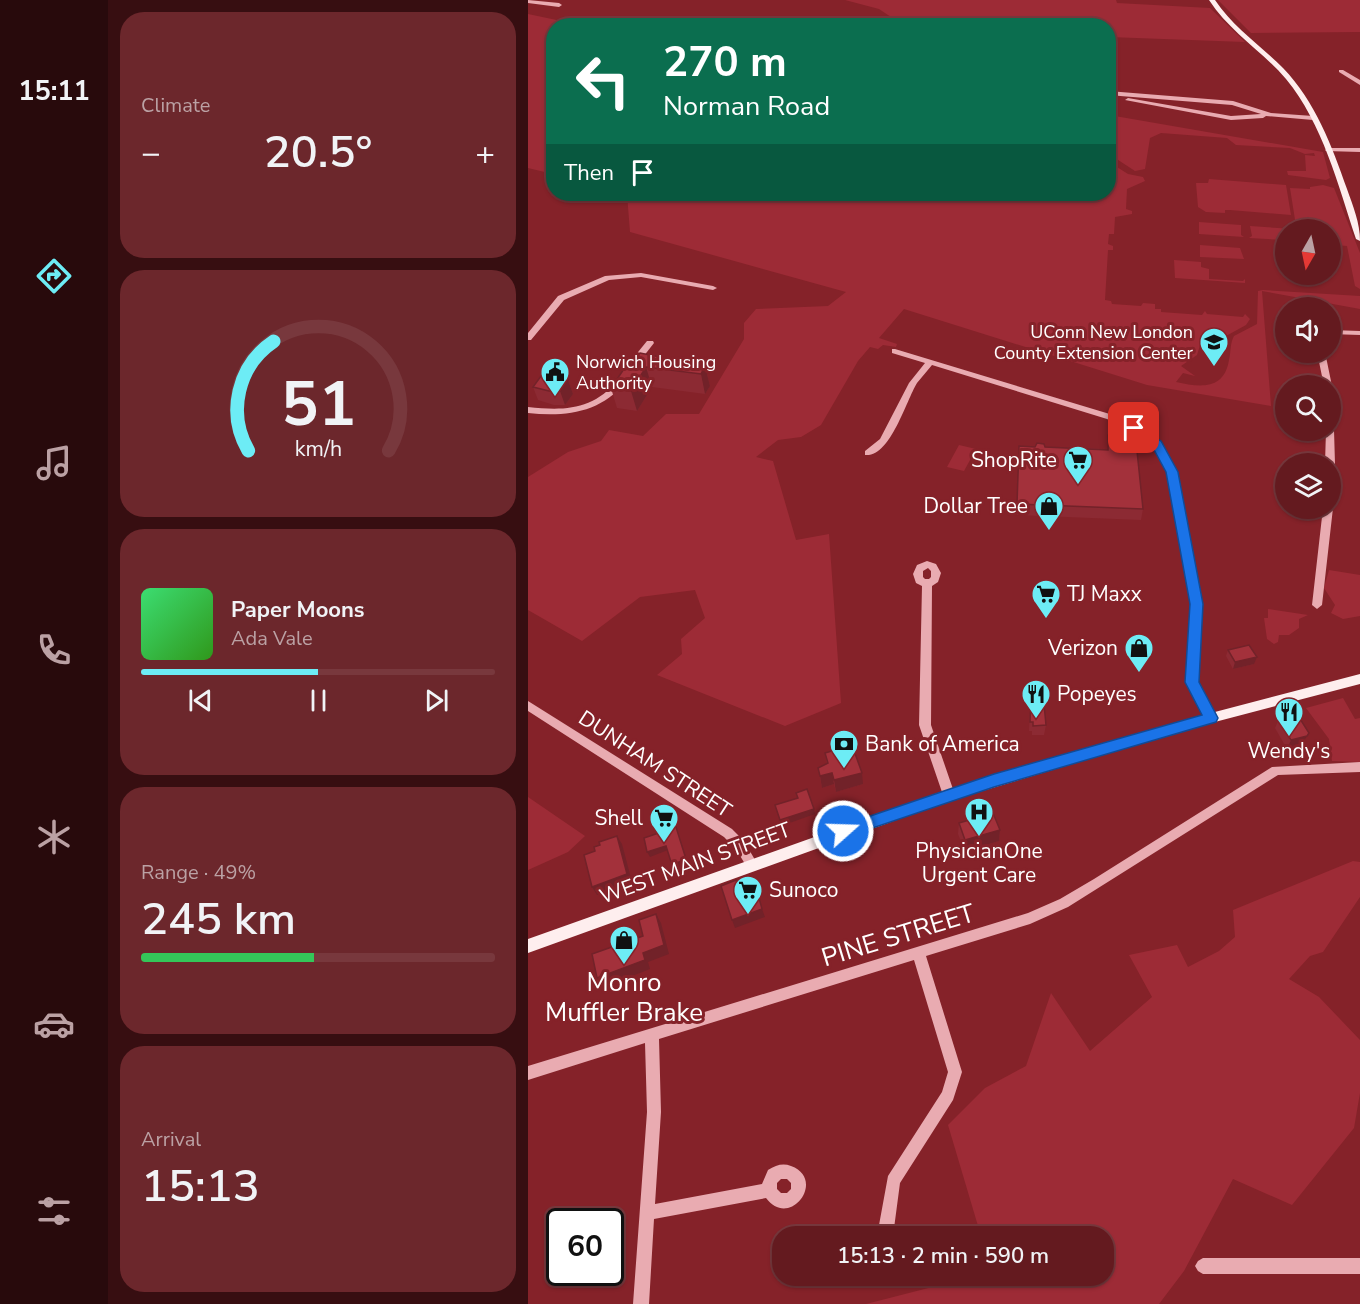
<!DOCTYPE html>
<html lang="en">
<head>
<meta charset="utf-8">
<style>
	body { margin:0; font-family:"Nunito Sans",sans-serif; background:#6c272c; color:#f1f3f6; height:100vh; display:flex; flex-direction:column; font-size:22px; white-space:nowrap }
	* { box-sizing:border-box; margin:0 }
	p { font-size:20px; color:#bba1a4 }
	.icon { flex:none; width:33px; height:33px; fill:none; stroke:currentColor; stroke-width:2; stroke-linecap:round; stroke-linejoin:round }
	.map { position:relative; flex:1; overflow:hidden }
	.side { display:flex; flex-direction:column; gap:12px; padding:12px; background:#370e11; width:420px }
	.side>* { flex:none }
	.top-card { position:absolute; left:18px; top:18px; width:570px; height:183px; border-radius:24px; box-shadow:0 2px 4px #0004,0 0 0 2px #78383d; background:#0b6e4f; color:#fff; overflow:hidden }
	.needle { width:39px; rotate:189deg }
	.buttons { position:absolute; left:747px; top:219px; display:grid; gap:12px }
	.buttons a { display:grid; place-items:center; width:66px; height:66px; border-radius:50%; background:#641a1f; box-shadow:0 2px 4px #0004,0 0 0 2px #78383d; font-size:30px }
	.speed { position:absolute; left:18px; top:1208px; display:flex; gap:12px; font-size:30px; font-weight:700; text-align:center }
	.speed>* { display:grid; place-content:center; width:78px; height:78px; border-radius:50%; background:#641a1f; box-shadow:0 2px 4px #0004,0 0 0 2px #78383d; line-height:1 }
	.speed .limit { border:3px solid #111; border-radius:9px; background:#fff; color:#111 }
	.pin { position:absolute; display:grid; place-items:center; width:51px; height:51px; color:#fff; margin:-26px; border-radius:12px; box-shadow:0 3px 9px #0006 }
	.me { position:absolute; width:66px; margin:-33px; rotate:70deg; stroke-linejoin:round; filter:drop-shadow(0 0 4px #0008) }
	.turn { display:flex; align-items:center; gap:21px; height:126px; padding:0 18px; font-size:27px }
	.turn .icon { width:78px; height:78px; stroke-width:2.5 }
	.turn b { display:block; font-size:42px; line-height:51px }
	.then { display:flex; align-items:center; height:57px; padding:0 18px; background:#0003; gap:12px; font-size:22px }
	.big { font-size:45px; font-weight:600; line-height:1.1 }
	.side .widget { flex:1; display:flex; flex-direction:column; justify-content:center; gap:9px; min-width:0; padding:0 21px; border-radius:24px; background:#6c272c }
	.side .dial { align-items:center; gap:0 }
	.dial svg { height:156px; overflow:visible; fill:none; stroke:#78383d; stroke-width:7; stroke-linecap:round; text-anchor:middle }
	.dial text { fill:#f1f3f6; stroke:none }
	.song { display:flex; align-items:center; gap:18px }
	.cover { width:72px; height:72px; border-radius:9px; background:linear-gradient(135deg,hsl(140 70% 55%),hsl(110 70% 35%)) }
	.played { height:6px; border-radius:3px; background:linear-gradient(90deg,#6decf5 50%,#78383d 50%) }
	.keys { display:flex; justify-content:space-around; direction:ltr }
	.heat { display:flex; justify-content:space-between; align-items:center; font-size:33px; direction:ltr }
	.charge { height:9px; border-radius:4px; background:linear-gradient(90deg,#34c759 49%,#78383d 0) }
	.trip { position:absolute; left:244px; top:1226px; width:342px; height:60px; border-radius:24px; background:#641a1f; box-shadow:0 2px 4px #0004,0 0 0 2px #78383d; font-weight:600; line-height:60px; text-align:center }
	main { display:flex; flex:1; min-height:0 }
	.dock { display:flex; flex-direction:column; width:108px; justify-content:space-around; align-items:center; background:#280a0c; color:#bba1a4 }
	.dock .icon { width:42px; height:42px }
	.dock .selected { color:#6decf5 }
	.dock b { font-size:27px; color:#f1f3f6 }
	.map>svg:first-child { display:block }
	.green { fill:#9d2b36 }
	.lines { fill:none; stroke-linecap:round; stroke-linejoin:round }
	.minor { fill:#e9abb1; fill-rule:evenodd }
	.major { fill:#feeeee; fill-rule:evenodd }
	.wall { fill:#8c2a33 }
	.shaded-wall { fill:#722229 }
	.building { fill:#a3313b; stroke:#722229; stroke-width:1.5 }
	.route { fill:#1a73e8; stroke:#114b97; stroke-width:1.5 }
	.labels { text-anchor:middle; stroke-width:6; stroke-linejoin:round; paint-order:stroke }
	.far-poi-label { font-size:18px; fill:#fff; stroke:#852229; text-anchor:end }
	.poi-label { font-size:21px; fill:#fff; stroke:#852229; text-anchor:end }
	.street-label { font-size:21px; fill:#fff; stroke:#852229 }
	.near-street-label { font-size:26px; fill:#fff; stroke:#852229 }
	.near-poi-label { font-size:26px; fill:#fff; stroke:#852229 }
</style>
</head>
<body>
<main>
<nav class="dock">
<b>15:11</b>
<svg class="icon selected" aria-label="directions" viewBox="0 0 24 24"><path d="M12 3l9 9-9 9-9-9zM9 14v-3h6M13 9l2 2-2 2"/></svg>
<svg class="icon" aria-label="music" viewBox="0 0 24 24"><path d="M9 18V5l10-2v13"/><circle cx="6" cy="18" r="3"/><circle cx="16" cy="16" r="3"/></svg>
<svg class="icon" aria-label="phone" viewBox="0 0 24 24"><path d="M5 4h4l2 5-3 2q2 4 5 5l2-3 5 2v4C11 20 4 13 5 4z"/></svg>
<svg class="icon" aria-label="climate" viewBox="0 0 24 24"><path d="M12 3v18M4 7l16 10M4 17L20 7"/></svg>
<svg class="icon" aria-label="car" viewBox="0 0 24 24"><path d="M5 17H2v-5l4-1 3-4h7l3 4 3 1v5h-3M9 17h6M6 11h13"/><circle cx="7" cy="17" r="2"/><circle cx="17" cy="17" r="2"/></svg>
<svg class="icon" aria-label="filters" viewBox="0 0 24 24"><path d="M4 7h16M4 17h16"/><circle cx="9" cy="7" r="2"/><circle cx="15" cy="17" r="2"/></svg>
</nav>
<section class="side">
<div class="widget"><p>Climate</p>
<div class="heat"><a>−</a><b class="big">20.5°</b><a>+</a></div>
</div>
<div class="widget dial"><svg viewBox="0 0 100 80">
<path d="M14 69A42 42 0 1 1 86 69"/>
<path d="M14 69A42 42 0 0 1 27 13" stroke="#6decf5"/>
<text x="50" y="56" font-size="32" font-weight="700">51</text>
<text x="50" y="72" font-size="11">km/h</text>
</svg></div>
<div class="widget">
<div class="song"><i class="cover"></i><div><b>Paper Moons</b><p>Ada Vale</p></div></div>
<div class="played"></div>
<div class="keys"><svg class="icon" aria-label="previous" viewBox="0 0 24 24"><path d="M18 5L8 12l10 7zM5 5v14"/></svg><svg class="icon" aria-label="pause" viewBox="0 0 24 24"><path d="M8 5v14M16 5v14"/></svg><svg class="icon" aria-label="next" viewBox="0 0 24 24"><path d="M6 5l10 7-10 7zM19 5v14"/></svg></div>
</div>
<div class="widget"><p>Range · 49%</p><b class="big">245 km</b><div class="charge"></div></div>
<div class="widget"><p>Arrival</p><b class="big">15:13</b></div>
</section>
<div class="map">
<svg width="832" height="1304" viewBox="0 0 832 1304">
	<rect width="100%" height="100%" fill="#852229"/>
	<g class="green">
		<polygon points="317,0 588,0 589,3 682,8 717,42 581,37 580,26 359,25 363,17 351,9"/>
		<polygon points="690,0 832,0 832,32 723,33"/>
		<polygon points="0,14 38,22 36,25 26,26 23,37 26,40 25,174 0,168"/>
		<polygon points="581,115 795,152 802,178 798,180 760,175 759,171 778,171 777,155 787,156 786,153 777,154 762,148 708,145 699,138 633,133 622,138 617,169 607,171 581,154 581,139 587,128 581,124"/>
		<path d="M581 162 600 174 615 177 617 181 599 189 598 209 604 211V214L587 217 586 234H581L580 244 585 246V250H580L577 300 583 301 584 304 613 306 615 303 627 304V309H633V312L674 315 677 311 679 314 715 317 717 314 722 319 718 325 698 336 693 357 684 352 686 344 673 342 669 355 653 366 667 376 655 373 648 382C671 387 696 391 701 360 703 351 702 343 706 336L729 324 730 291 735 290 832 296V309L734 291 743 406 619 385 376 309 351 338 369 344 368 347 355 345 350 349 342 347 330 361 293 425 273 437 250 440 228 457 245 461 268 540 301 534 313 703 257 726 129 675 154 654 153 639 177 618 167 590 112 597 54 641 0 610V477L40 452 73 441 81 430 115 436 138 414H171L216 339V323L228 309 300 306 318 292 102 232 99 194H580Z"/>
		<polygon points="681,179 758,185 763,215 702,210 697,210 697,213 678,212 670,207 668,183 680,183"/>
		<polygon points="795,185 806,188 832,253 832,289 827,286 819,246 807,245 802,230 768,226 762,188 782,189 782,187"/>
		<polygon points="671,222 713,225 713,235 716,237 671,234"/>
		<polygon points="722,226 765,229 758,230 757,240 721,238 724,236"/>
		<polygon points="672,245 712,248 716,259 672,257"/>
		<polygon points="646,260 673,262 673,267 681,269 681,279 715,281 717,279 717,283 647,278"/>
		<polygon points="431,445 448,449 436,471 419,467"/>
		<polygon points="801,570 832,575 832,616 815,619 803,613 807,605 796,588"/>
		<polygon points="740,609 780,615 771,619 771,628 761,635 751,635 750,642 746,644 739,639 736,618 740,618"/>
		<polygon points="815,698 827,719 832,718 832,762 804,761 801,739 778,708"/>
		<polygon points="0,797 57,836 40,852 0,870"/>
		<polygon points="825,861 832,862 832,897 795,952 782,956 761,979 791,997 832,1040 832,1093 826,1128 764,1205 705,1179 656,1271 631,1304 338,1304 420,1283 425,1275 576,1275 576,1236 453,1236 420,1125 457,1088 498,1066 523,993 562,1051 624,997 601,955 649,945 660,967 691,951 707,937 705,910"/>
	</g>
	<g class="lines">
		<g class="minor">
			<polygon points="0,0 31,3 34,5 31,7 0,3"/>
			<polygon points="811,70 815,70 832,80 832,85 811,72"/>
			<polygon points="580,91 705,101 743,113 785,116 788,118 785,120 738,116 735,118 703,120 597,100 600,98 703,116 733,114 704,105 580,95"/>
			<polygon points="800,148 832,148 832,152 798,151 797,150"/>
			<polygon points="113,273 185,286 189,288 185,290 113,277 81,280 36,300 3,340 0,340 0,333 30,296 77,276"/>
			<polygon points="779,302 785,302 786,308 778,308"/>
			<polygon points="802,330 832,331 832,335 802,334"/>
			<polygon points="119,341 125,341 126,343 108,366 102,366 102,362"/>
			<path d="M364 349H367L585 415 609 426 628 439 648 468 673 604 669 682 689 718 687 721 683 723 679 721 659 682 663 604 639 468 622 443 603 430 579 419 404 365C399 371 394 377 389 383 378 401 362 458 337 455V451L352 439 381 383 397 363 364 353Z"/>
			<polygon points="789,352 797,352 804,386 803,388 802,386 796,386"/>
			<path d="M93 379 97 382C73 413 37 417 0 413V407C37 411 65 410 90 380Z"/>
			<polygon points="802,427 806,430 807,464 802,467 802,464 797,464 798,430 802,430"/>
			<polygon points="802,505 805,508 794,605 789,609 784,605 795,508 802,508"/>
			<path d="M399 561 408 564 413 573 410 582 404 586 403 725 427 795 425 799 421 800 417 799 415 795 391 725 394 586 388 583 385 574 389 565ZM400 568 403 571V577L401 579H397L395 577V571Z"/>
			<polygon points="0,701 204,829 216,841 230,865 228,869 224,871 220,869 208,849 196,837 0,711"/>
			<path d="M832 762V772L750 775 540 907 502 924 398 956 434 1072 425 1100 372 1183 365 1236H349L360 1176 414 1092 420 1072 386 960 131 1039 133 1112 127 1204 234 1184 240 1170C248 1165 255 1163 263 1166 299 1179 262 1230 238 1198L126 1219 121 1304H105L119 1112 117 1043 0 1080V1066L500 913 532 899 566 879 744 767ZM253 1179H259L263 1183V1189L259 1193H253L249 1189V1183Z"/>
			<polygon points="675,1258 832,1258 832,1274 675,1274 670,1271 667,1266 670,1261"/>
		</g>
		<g class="major">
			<path d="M681 0H687C705 27 732 45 755 68 787 101 804 146 819 189 825 206 832 223 832 241L828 239C810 185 795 124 758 79 734 51 702 32 681 0Z"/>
			<polygon points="832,674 832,684 664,728 421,801 0,953 0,939 421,789 664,718"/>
		</g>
	</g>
	<g class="wall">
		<polygon points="100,363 177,366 182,386 177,394 124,387 109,411 89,408 83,388"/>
		<polygon points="40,380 45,394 37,405 26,405 10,400 5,387"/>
		<polygon points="580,435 615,509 613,520 489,515 491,446 579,449"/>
		<polygon points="700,650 726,664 705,669 698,656"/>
		<polygon points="503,694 518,725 516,735 504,735 504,731 501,731"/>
		<polygon points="751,719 774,745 759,749 747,728"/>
		<polygon points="297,753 335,784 308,792 306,784 294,788 290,768 299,764"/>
		<polygon points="431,823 472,830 471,841 437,851 430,834"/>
	</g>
	<g class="shaded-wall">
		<polygon points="177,366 182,386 177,394 173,374"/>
		<polygon points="118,367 124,387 109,411 103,391"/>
		<polygon points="40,380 45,394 37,405 32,391"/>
		<polygon points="729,657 726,664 705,669 707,662"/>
		<polygon points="779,736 774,745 759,749 763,740"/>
		<polygon points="304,773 306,784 294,788 292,776"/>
		<polygon points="334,773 335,784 308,792 306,780"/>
		<polygon points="286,809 287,814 253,826 252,820"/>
		<polygon points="148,827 160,864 146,869 144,865"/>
		<polygon points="472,830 471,841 437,851 437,840"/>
		<polygon points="89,836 94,844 104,882 69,895 64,887"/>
		<polygon points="138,846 140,850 122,857 119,852"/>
		<polygon points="234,909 237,917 207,928 204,920"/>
		<polygon points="128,914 133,923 141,954 120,962 122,969 76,987 69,978 115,953"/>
	</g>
	<g class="building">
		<polygon points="112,353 177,366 173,374 118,367 103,391 83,388 100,363"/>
		<polygon points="13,376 40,380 32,391 21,391 5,387"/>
		<polygon points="583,434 587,450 609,451 615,509 489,504 491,446 507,447 509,443 516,444 517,447 580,450 580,435"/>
		<polygon points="721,645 729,657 707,662 700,650"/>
		<polygon points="503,694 515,694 518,725 505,726 505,722 502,722"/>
		<polygon points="769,714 781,733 779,736 763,740 751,719"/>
		<polygon points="324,745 334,773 306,780 304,773 292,776 290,768 300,763 297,753"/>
		<polygon points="279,789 286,809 252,820 247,805 270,798 268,793"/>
		<polygon points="465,813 472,830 437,840 431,823"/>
		<polygon points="148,827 158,859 144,865 138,846 119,852 116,838"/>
		<polygon points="89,836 99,874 64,887 56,855 67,851 66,847 72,845 71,842"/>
		<polygon points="208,880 215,900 230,894 234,909 204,920 193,886"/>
		<polygon points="128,914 136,945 115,953 117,960 69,978 64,954 115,936 111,920"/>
	</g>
	<polygon class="route" points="606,424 633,441 650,472 675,604 671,682 690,718 688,722 466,787 315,838 310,836 307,831 310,827 466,774 674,715 657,682 662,604 638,472 624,446 602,430 602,425"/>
	<defs>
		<g id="university-pin" transform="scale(1.5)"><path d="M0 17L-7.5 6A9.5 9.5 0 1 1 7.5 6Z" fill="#6decf5" stroke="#852229"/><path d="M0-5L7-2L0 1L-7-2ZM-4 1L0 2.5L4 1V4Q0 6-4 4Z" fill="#111"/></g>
		<g id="civic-pin" transform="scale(1.5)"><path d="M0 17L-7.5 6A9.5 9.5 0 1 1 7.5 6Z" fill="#6decf5" stroke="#852229"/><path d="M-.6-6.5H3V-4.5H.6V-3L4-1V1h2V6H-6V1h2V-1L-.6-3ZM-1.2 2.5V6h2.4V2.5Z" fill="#111"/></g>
		<g id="supermarket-pin" transform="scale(1.5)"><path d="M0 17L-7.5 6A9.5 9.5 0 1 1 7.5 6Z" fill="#6decf5" stroke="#852229"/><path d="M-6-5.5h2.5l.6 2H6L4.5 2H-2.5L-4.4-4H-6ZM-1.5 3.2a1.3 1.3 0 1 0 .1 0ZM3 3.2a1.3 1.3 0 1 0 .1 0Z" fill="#111"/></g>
		<g id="shop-pin" transform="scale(1.5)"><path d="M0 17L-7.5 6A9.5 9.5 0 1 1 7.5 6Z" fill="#6decf5" stroke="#852229"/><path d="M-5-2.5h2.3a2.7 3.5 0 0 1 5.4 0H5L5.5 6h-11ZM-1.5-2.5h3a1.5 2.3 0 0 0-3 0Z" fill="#111"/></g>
		<g id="restaurant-pin" transform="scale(1.5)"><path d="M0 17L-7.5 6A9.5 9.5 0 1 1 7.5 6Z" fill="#6decf5" stroke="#852229"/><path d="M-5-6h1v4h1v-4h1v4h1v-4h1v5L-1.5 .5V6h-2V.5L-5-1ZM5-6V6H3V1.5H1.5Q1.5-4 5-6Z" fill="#111"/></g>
		<g id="bank-pin" transform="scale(1.5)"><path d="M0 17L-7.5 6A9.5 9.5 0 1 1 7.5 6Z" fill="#6decf5" stroke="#852229"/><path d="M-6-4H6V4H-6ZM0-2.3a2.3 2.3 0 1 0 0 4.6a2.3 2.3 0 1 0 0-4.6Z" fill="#111"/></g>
		<g id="hospital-pin" transform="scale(1.5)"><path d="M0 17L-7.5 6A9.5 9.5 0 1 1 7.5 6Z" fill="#6decf5" stroke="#852229"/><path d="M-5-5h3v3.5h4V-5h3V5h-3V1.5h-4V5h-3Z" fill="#111"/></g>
	</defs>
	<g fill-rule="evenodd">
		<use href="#university-pin" x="686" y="342"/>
		<use href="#civic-pin" x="27" y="372"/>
		<use href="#supermarket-pin" x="550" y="460"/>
		<use href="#shop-pin" x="521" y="506"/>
		<use href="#supermarket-pin" x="518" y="594"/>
		<use href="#shop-pin" x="611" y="648"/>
		<use href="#restaurant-pin" x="508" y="694"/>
		<use href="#restaurant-pin" x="761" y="712"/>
		<use href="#bank-pin" x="316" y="744"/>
		<use href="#hospital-pin" x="451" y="812"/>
		<use href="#supermarket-pin" x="136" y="818"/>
		<use href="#supermarket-pin" x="220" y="890"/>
		<use href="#shop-pin" x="96" y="940"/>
	</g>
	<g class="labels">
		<g class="far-poi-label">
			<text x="665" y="338">UConn New London<tspan x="665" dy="21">County Extension Center</tspan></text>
			<text x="48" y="368" text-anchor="start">Norwich Housing<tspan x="48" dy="21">Authority</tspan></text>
		</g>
		<g class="poi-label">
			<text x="529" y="467">ShopRite</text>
			<text x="500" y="513">Dollar Tree</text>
			<text x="539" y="601" text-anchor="start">TJ Maxx</text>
			<text x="590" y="655">Verizon</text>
			<text x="529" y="701" text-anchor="start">Popeyes</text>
			<text x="337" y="751" text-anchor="start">Bank of America</text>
			<text x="761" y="758" text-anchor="middle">Wendy's</text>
			<text x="115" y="825">Shell</text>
			<text x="451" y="858" text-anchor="middle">PhysicianOne<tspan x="451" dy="24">Urgent Care</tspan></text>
			<text x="241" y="897" text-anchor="start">Sunoco</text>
		</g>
		<g class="street-label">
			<text transform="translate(127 764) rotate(33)" y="7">DUNHAM STREET</text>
			<text transform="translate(167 863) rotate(-20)" y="7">WEST MAIN STREET</text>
		</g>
		<g class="near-street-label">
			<text transform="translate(370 935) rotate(-17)" y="9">PINE STREET</text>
		</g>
		<g class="near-poi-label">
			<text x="96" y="991">Monro<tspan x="96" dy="30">Muffler Brake</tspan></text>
		</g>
	</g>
</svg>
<div class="buttons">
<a><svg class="needle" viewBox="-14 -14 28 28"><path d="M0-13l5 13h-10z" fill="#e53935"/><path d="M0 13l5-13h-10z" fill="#bba1a4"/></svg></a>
<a><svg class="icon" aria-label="sound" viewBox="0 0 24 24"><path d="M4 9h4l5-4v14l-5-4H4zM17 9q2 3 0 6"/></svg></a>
<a><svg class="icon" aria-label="search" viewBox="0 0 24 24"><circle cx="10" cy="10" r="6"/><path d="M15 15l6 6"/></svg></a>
<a><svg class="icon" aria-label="layers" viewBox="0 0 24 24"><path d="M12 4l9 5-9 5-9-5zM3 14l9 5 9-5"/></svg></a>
</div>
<div class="speed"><div class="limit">60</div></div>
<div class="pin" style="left:606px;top:428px;background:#d93025"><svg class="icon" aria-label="arrive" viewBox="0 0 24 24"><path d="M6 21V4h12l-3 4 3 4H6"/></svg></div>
<svg class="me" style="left:315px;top:831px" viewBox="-20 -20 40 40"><circle r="17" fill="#1a73e8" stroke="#fff" stroke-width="3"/><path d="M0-11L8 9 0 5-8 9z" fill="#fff"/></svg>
<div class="trip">15:13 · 2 min · 590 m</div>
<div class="top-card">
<div class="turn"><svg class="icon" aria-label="left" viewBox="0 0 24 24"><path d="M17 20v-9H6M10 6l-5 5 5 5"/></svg><div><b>270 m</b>Norman Road</div></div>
<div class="then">Then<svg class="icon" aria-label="arrive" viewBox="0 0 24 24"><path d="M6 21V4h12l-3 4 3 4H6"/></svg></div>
</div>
</div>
</main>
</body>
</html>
